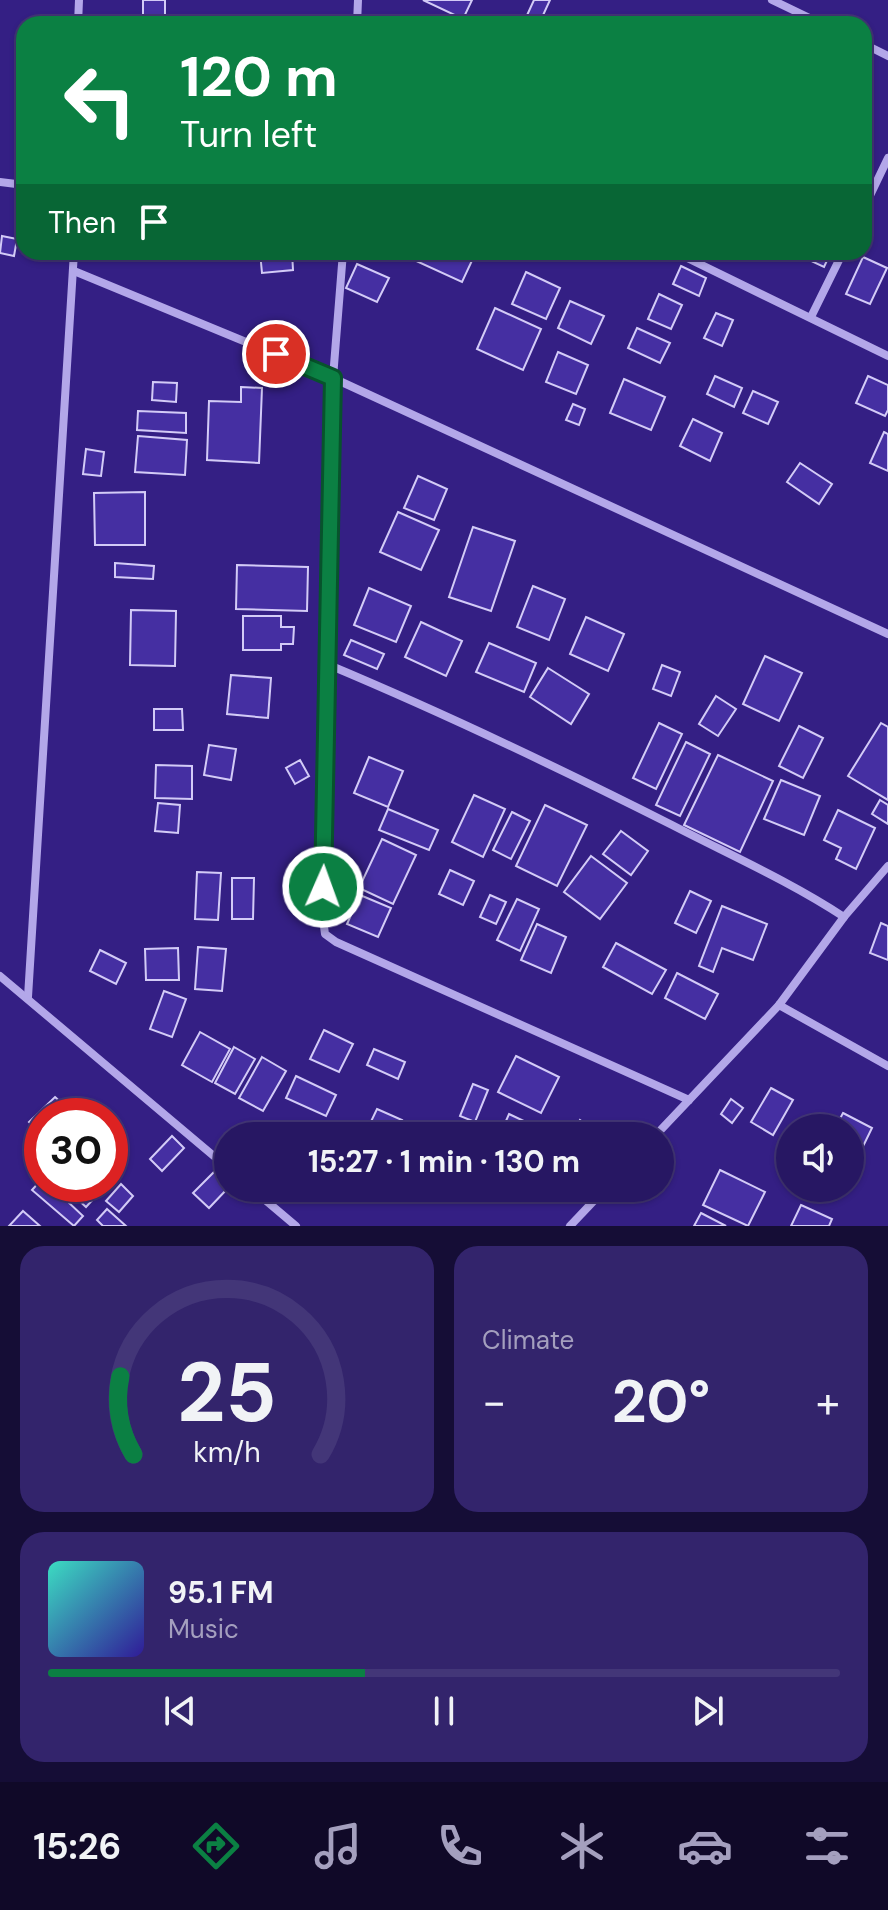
<!DOCTYPE html>
<html lang="en">
<head>
<meta charset="utf-8">
<style>
	body { margin:0; font-family:"DM Sans",sans-serif; background:#33246c; color:#f1f3f6; height:100vh; display:flex; flex-direction:column; font-size:30px; white-space:nowrap }
	* { box-sizing:border-box; margin:0 }
	p { font-size:26px; color:#a49fbe }
	.icon { flex:none; width:44px; height:44px; fill:none; stroke:currentColor; stroke-width:2; stroke-linecap:round; stroke-linejoin:round }
	.map { position:relative; height:1226px; overflow:hidden }
	.drawer { display:flex; flex-direction:column; gap:20px; padding:20px; background:#150d36; flex:1 }
	.drawer>* { flex:none }
	.hud { position:absolute; left:16px; top:16px; width:856px; height:244px; border-radius:24px; box-shadow:0 2px 6px #0004,0 0 0 2px #433678; background:#0b8043; color:#fff; overflow:hidden }
	.tools { position:absolute; left:776px; top:1114px; display:grid; gap:16px }
	.tools a { display:grid; place-items:center; width:88px; height:88px; border-radius:50%; background:#271763; box-shadow:0 2px 6px #0004,0 0 0 2px #433678; font-size:40px }
	.speed { position:absolute; left:24px; top:1098px; display:flex; gap:16px; font-size:40px; font-weight:700; text-align:center }
	.speed>* { display:grid; place-content:center; width:104px; height:104px; border-radius:50%; background:#271763; box-shadow:0 2px 6px #0004,0 0 0 2px #433678; line-height:1 }
	.speed .limit { border:12px solid #d22; background:#fff; color:#111 }
	.pin { position:absolute; display:grid; place-items:center; width:68px; height:68px; color:#fff; margin:-34px; border:4px solid #fff; border-radius:50%; box-shadow:0 2px 8px #0007 }
	.me { position:absolute; width:88px; margin:-44px; rotate:2deg; stroke-linejoin:round; filter:drop-shadow(0 0 6px #0008) }
	.turn { display:flex; align-items:center; gap:28px; height:168px; padding:0 32px; font-size:36px }
	.turn .icon { width:104px; height:104px; stroke-width:2.5 }
	.turn b { display:block; font-size:56px; line-height:68px }
	.then { display:flex; align-items:center; height:76px; padding:0 32px; background:#0003; gap:16px; font-size:30px }
	.big { font-size:60px; font-weight:700; line-height:1.1 }
	.drawer .widget { flex:1; display:flex; flex-direction:column; justify-content:center; gap:12px; min-width:0; padding:0 28px; border-radius:24px; background:#33246c }
	.drawer .dial { align-items:center; gap:0 }
	.dial svg { height:208px; overflow:visible; fill:none; stroke:#433678; stroke-width:7; stroke-linecap:round; text-anchor:middle }
	.dial text { fill:#f1f3f6; stroke:none }
	.song { display:flex; align-items:center; gap:24px }
	.cover { width:96px; height:96px; border-radius:12px; background:linear-gradient(135deg,hsl(170 70% 55%),hsl(250 70% 35%)) }
	.played { height:8px; border-radius:4px; background:linear-gradient(90deg,#0b8043 40%,#433678 40%) }
	.keys { display:flex; justify-content:space-around; direction:ltr }
	.heat { display:flex; justify-content:space-between; align-items:center; font-size:44px; direction:ltr }
	.drawer .tiles { flex:1; display:grid; gap:20px; grid-template-columns:1fr 1fr }
	.widget:last-child { grid-column:span 2 }
	.trip { position:absolute; left:214px; top:1122px; width:460px; height:80px; border-radius:40px; background:#271763; box-shadow:0 2px 6px #0004,0 0 0 2px #433678; font-weight:700; line-height:80px; text-align:center }
	.tabs { display:flex; height:128px; justify-content:space-around; align-items:center; background:#100928; color:#a49fbe }
	.tabs .icon { width:56px; height:56px }
	.tabs .on { color:#0b8043 }
	.tabs b { font-size:36px; color:#f1f3f6 }
	.map>svg:first-child { display:block }
	.building { fill:#452fa2; stroke:#d3cbf7; stroke-width:2 }
	.lines { fill:none; stroke-linecap:round; stroke-linejoin:round }
	.minor { stroke:#b3a7e9; stroke-width:8 }
	.route-casing { stroke:#07532c; stroke-width:20 }
	.route { stroke:#0b8043; stroke-width:14 }
</style>
</head>
<body>
<div class="map">
<svg width="888" height="1226" viewBox="0 0 888 1226">
	<rect width="100%" height="100%" fill="#341f84"/>
	<g class="building">
		<rect x="143" y="0" width="22" height="20"/>
		<polygon points="423,0 472,0 463,19"/>
		<polygon points="534,0 550,0 539,24 523,24"/>
		<polygon points="2,236 17,239 14,256 0,253"/>
		<polygon points="260,252 292,252 293,270 262,273"/>
		<polygon points="417,252 476,252 462,282 414,260"/>
		<polygon points="792,252 831,252 824,267"/>
		<polygon points="863,257 887,268 870,304 846,294"/>
		<polygon points="357,264 389,278 377,302 346,288"/>
		<polygon points="681,266 706,278 699,296 673,284"/>
		<polygon points="526,272 560,288 546,319 512,304"/>
		<polygon points="659,294 682,305 671,329 648,319"/>
		<polygon points="570,301 604,316 591,344 558,328"/>
		<polygon points="495,308 541,329 523,370 477,349"/>
		<polygon points="716,313 733,320 722,346 704,338"/>
		<polygon points="637,328 670,343 660,363 628,348"/>
		<polygon points="558,352 588,365 576,394 546,382"/>
		<polygon points="715,376 742,388 734,407 707,394"/>
		<polygon points="868,376 888,385 888,410 885,416 856,403"/>
		<polygon points="624,379 665,397 651,430 610,413"/>
		<polygon points="153,382 177,383 176,402 152,400"/>
		<polygon points="241,387 262,388 259,463 207,460 209,401 241,402"/>
		<polygon points="753,391 778,402 768,424 743,413"/>
		<polygon points="573,404 585,409 579,425 566,420"/>
		<polygon points="138,411 186,413 186,433 137,430"/>
		<polygon points="693,419 722,433 710,461 680,446"/>
		<polygon points="884,432 888,434 888,471 870,463"/>
		<polygon points="138,436 187,440 185,475 135,472"/>
		<polygon points="86,449 104,452 101,476 83,474"/>
		<polygon points="800,463 832,484 819,504 787,482"/>
		<polygon points="418,476 447,489 434,520 404,508"/>
		<polygon points="145,492 145,545 95,545 94,493"/>
		<polygon points="398,512 439,530 421,570 380,552"/>
		<polygon points="473,527 515,541 491,611 449,597"/>
		<polygon points="115,563 154,566 153,579 115,577"/>
		<polygon points="237,565 308,567 307,611 236,609"/>
		<polygon points="533,586 565,599 549,640 517,627"/>
		<polygon points="369,588 411,606 396,642 354,625"/>
		<polygon points="131,610 176,611 175,666 130,665"/>
		<polygon points="243,616 281,616 281,627 294,627 293,644 281,644 281,650 243,650"/>
		<polygon points="586,617 624,634 608,671 570,654"/>
		<polygon points="421,622 462,641 446,676 405,657"/>
		<polygon points="351,640 384,654 377,669 344,655"/>
		<polygon points="489,643 536,663 524,692 476,672"/>
		<polygon points="765,656 802,673 779,721 743,704"/>
		<polygon points="662,665 680,672 671,696 653,689"/>
		<polygon points="548,668 589,694 571,724 530,697"/>
		<polygon points="231,675 271,678 268,718 227,714"/>
		<polygon points="716,696 736,709 718,736 699,724"/>
		<polygon points="154,709 182,709 183,730 154,730"/>
		<polygon points="659,723 682,734 656,789 633,778"/>
		<polygon points="881,723 888,727 888,800 848,776"/>
		<polygon points="799,726 823,738 803,778 779,766"/>
		<polygon points="686,742 710,754 680,816 656,805"/>
		<polygon points="209,745 236,749 231,780 204,775"/>
		<polygon points="718,755 773,781 740,852 684,825"/>
		<polygon points="369,757 403,771 388,807 354,793"/>
		<polygon points="300,760 309,776 295,784 286,768"/>
		<polygon points="156,765 192,766 192,799 155,798"/>
		<polygon points="781,780 820,796 804,835 764,819"/>
		<polygon points="474,795 505,809 483,857 452,842"/>
		<polygon points="880,800 888,805 888,824 872,814"/>
		<polygon points="158,803 180,805 178,833 155,831"/>
		<polygon points="545,805 587,825 557,886 516,866"/>
		<polygon points="388,809 438,830 429,850 379,830"/>
		<polygon points="838,810 875,828 856,869 836,859 841,848 824,840"/>
		<polygon points="512,812 530,821 511,859 493,850"/>
		<polygon points="621,831 648,851 631,875 603,854"/>
		<polygon points="382,839 416,855 393,904 359,888"/>
		<polygon points="591,856 627,883 600,919 564,892"/>
		<polygon points="450,870 474,881 463,905 439,894"/>
		<polygon points="197,872 221,873 218,920 195,919"/>
		<polygon points="232,878 254,878 253,919 232,919"/>
		<polygon points="690,891 711,901 696,933 675,923"/>
		<polygon points="360,895 391,908 378,937 347,924"/>
		<polygon points="490,895 506,902 496,924 480,917"/>
		<polygon points="517,899 539,909 520,951 497,940"/>
		<polygon points="722,906 767,924 753,960 722,948 713,972 699,966"/>
		<polygon points="881,923 888,926 888,960 870,953"/>
		<polygon points="537,924 566,937 551,973 521,960"/>
		<polygon points="616,943 666,970 652,994 603,967"/>
		<polygon points="198,947 226,949 222,991 195,989"/>
		<polygon points="178,948 179,980 146,980 145,949"/>
		<polygon points="100,950 126,963 116,984 90,971"/>
		<polygon points="677,973 718,994 705,1019 665,998"/>
		<polygon points="164,991 186,999 172,1037 150,1029"/>
		<polygon points="324,1030 353,1044 339,1072 310,1059"/>
		<polygon points="200,1032 230,1049 212,1082 182,1065"/>
		<polygon points="234,1047 255,1059 235,1094 215,1083"/>
		<polygon points="374,1049 405,1062 398,1079 367,1065"/>
		<polygon points="516,1056 559,1077 541,1113 498,1092"/>
		<polygon points="262,1057 286,1071 263,1111 239,1098"/>
		<polygon points="296,1076 336,1095 326,1116 286,1098"/>
		<polygon points="473,1084 488,1090 475,1122 460,1116"/>
		<polygon points="771,1088 793,1100 773,1135 751,1122"/>
		<polygon points="55,1097 64,1105 53,1116 42,1116 42,1127 38,1131 29,1122"/>
		<polygon points="731,1099 743,1108 732,1123 721,1114"/>
		<polygon points="377,1109 402,1120 395,1136 364,1136"/>
		<polygon points="843,1113 872,1128 850,1173 850,1128 835,1128"/>
		<polygon points="509,1114 526,1122 520,1136 502,1130"/>
		<polygon points="580,1120 604,1136 570,1136"/>
		<polygon points="332,1124 351,1131 350,1136 327,1136"/>
		<polygon points="172,1136 184,1148 162,1171 150,1159"/>
		<polygon points="720,1170 765,1192 748,1226 703,1205"/>
		<polygon points="215,1171 228,1183 228,1188 209,1208 193,1193"/>
		<polygon points="42,1179 42,1184 49,1184 83,1216 74,1226 32,1190"/>
		<polygon points="61,1184 82,1184 96,1196 86,1207"/>
		<polygon points="121,1184 133,1196 119,1212 106,1201"/>
		<polygon points="801,1205 832,1219 829,1226 791,1226"/>
		<polygon points="107,1209 126,1226 103,1226 97,1220"/>
		<polygon points="23,1211 40,1226 9,1226"/>
		<polygon points="701,1213 726,1226 694,1226"/>
	</g>
	<g class="lines">
		<g class="minor">
			<polyline points="772,0 822,24"/>
			<polyline points="78,24 79,0"/>
			<polyline points="357,24 358,0"/>
			<polyline points="864,44 888,56"/>
			<polyline points="0,182 24,185"/>
			<polyline points="864,208 888,158"/>
			<polyline points="343,252 333,378 323,919 325,934 336,942 689,1100"/>
			<polyline points="675,252 888,356"/>
			<polyline points="74,271 333,378 888,634"/>
			<polyline points="811,317 843,252"/>
			<path d="M329 665C446 714 559 768 672 825 730 855 789 881 844 917"/>
			<polyline points="0,976 228,1168"/>
			<polyline points="28,997 74,252"/>
			<polyline points="779,1005 888,1066"/>
			<polyline points="655,1136 779,1005 844,917 888,866"/>
			<polyline points="251,1188 296,1226"/>
			<polyline points="570,1226 606,1188"/>
		</g>
	</g>
	<g class="lines">
		<g class="route-casing">
			<polyline id="route" points="276,354 333,378 323,887"/>
		</g>
		<use href="#route" class="route"/>
	</g>
</svg>
<div class="tools">
<a><svg class="icon" aria-label="sound" viewBox="0 0 24 24"><path d="M4 9h4l5-4v14l-5-4H4zM17 9q2 3 0 6"/></svg></a>
</div>
<div class="speed"><div class="limit">30</div></div>
<div class="pin" style="left:276px;top:354px;background:#d93025"><svg class="icon" aria-label="arrive" viewBox="0 0 24 24"><path d="M6 21V4h12l-3 4 3 4H6"/></svg></div>
<svg class="me" style="left:323px;top:887px" viewBox="-20 -20 40 40"><circle r="17" fill="#0b8043" stroke="#fff" stroke-width="3"/><path d="M0-11L8 9 0 5-8 9z" fill="#fff"/></svg>
<div class="trip">15:27 · 1 min · 130 m</div>
<div class="hud">
<div class="turn"><svg class="icon" aria-label="left" viewBox="0 0 24 24"><path d="M17 20v-9H6M10 6l-5 5 5 5"/></svg><div><b>120 m</b>Turn left</div></div>
<div class="then">Then<svg class="icon" aria-label="arrive" viewBox="0 0 24 24"><path d="M6 21V4h12l-3 4 3 4H6"/></svg></div>
</div>
</div>
<section class="drawer">
<div class="tiles">
<div class="widget dial"><svg viewBox="0 0 100 80">
<path d="M14 69A42 42 0 1 1 86 69"/>
<path d="M14 69A42 42 0 0 1 9 39" stroke="#0b8043"/>
<text x="50" y="56" font-size="32" font-weight="700">25</text>
<text x="50" y="72" font-size="11">km/h</text>
</svg></div>
<div class="widget"><p>Climate</p>
<div class="heat"><a>−</a><b class="big">20°</b><a>+</a></div>
</div>
<div class="widget">
<div class="song"><i class="cover"></i><div><b>95.1 FM</b><p>Music</p></div></div>
<div class="played"></div>
<div class="keys"><svg class="icon" aria-label="previous" viewBox="0 0 24 24"><path d="M18 5L8 12l10 7zM5 5v14"/></svg><svg class="icon" aria-label="pause" viewBox="0 0 24 24"><path d="M8 5v14M16 5v14"/></svg><svg class="icon" aria-label="next" viewBox="0 0 24 24"><path d="M6 5l10 7-10 7zM19 5v14"/></svg></div>
</div>
</div>
</section>
<nav class="tabs">
<b>15:26</b>
<svg class="icon on" aria-label="directions" viewBox="0 0 24 24"><path d="M12 3l9 9-9 9-9-9zM9 14v-3h6M13 9l2 2-2 2"/></svg>
<svg class="icon" aria-label="music" viewBox="0 0 24 24"><path d="M9 18V5l10-2v13"/><circle cx="6" cy="18" r="3"/><circle cx="16" cy="16" r="3"/></svg>
<svg class="icon" aria-label="phone" viewBox="0 0 24 24"><path d="M5 4h4l2 5-3 2q2 4 5 5l2-3 5 2v4C11 20 4 13 5 4z"/></svg>
<svg class="icon" aria-label="climate" viewBox="0 0 24 24"><path d="M12 3v18M4 7l16 10M4 17L20 7"/></svg>
<svg class="icon" aria-label="car" viewBox="0 0 24 24"><path d="M5 17H2v-5l4-1 3-4h7l3 4 3 1v5h-3M9 17h6M6 11h13"/><circle cx="7" cy="17" r="2"/><circle cx="17" cy="17" r="2"/></svg>
<svg class="icon" aria-label="filters" viewBox="0 0 24 24"><path d="M4 7h16M4 17h16"/><circle cx="9" cy="7" r="2"/><circle cx="15" cy="17" r="2"/></svg>
</nav>
</body>
</html>
